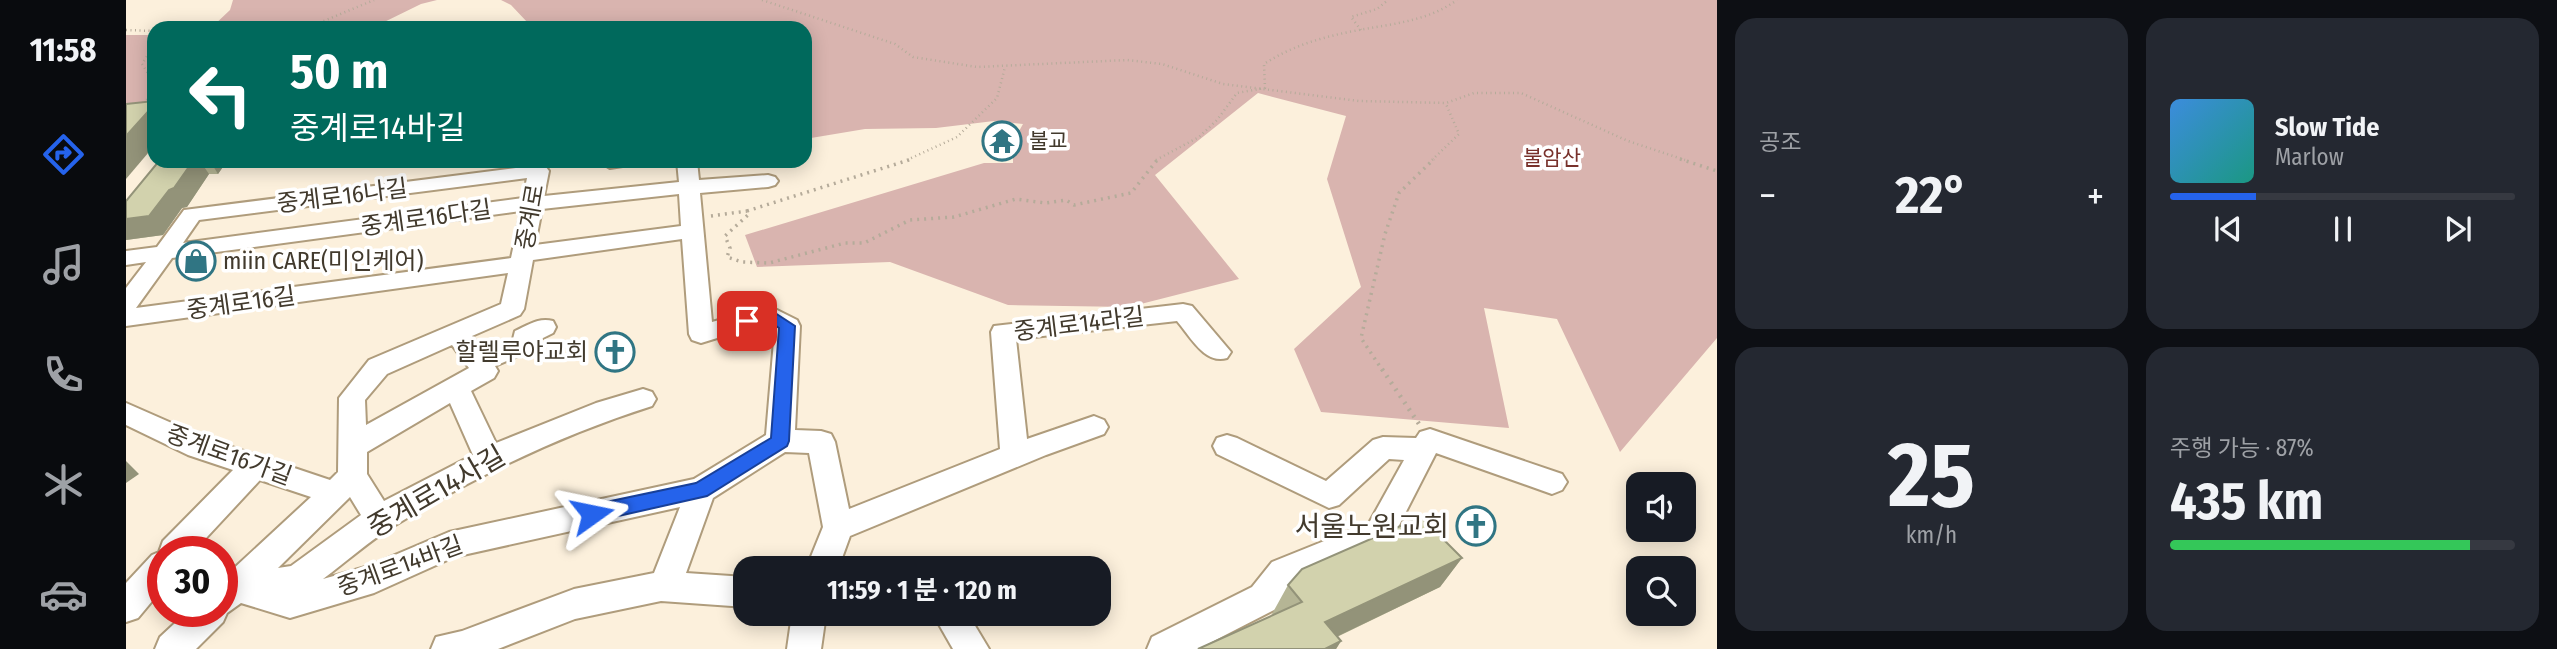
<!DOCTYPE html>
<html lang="ko">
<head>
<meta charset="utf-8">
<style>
	body { margin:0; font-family:"Fira Sans Condensed","Noto Sans KR",sans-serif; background:#242831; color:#f1f3f6; height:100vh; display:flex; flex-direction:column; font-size:26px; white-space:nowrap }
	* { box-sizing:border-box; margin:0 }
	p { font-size:23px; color:#9ea1a6 }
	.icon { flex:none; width:38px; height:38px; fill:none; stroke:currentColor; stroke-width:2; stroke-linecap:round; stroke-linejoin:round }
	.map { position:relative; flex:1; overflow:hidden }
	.sheet { display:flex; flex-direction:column; gap:18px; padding:18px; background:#0d0f14; width:840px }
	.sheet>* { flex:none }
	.hud { position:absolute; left:21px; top:21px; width:665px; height:147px; border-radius:21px; box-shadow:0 4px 18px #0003; background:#00695c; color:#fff; overflow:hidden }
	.buttons { position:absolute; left:1500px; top:472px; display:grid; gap:14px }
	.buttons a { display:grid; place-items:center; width:70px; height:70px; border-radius:14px; background:#171b24; box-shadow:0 4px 18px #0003; font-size:35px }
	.speed { position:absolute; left:21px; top:536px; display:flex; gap:14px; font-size:35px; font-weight:700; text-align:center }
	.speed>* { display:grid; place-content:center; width:91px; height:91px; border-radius:50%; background:#171b24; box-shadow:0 4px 18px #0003; line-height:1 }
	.speed .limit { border:10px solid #d22; background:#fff; color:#111 }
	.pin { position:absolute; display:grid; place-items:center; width:60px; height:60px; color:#fff; margin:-30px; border-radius:14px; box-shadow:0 4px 10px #0006 }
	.me { position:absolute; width:77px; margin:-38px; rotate:78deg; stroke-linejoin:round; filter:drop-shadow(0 0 5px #0008) }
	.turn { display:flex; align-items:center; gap:24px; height:147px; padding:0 28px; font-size:32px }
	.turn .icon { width:91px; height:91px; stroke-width:2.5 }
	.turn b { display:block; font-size:49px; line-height:60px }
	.big { font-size:52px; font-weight:700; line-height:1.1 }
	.sheet .tile { flex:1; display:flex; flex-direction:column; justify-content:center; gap:10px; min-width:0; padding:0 24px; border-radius:21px; background:#242831 }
	.sheet .dial { align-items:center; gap:0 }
	.dial b { font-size:91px; line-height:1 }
	.song { display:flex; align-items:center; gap:21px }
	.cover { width:84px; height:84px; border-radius:10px; background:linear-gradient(135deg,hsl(210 70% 55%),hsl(170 70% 35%)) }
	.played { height:7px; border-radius:4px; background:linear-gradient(90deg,#2563eb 25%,#363941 25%) }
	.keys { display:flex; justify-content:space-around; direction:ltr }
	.heat { display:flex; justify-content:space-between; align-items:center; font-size:38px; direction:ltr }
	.charge { height:10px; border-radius:5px; background:linear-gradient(90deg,#34c759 87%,#363941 0) }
	.sheet .tiles { flex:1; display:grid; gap:18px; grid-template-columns:repeat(2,1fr) }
	.trip { position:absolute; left:607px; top:556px; width:378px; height:70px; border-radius:21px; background:#171b24; box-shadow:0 4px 18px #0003; font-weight:700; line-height:70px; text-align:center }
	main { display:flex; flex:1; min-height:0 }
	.menu { display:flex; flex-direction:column; width:126px; justify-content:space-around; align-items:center; background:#090b0e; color:#9ea1a6 }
	.menu .icon { width:49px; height:49px }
	.menu .on { color:#2563eb }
	.menu b { font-size:32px; color:#f1f3f6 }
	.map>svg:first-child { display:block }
	.green { fill:#d9b4af }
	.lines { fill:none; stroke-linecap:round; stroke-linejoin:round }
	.minor-casing { stroke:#af9c7c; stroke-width:4 }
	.path-far2 { stroke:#b5ab9a; stroke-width:2.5; stroke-dasharray:1 3.5; stroke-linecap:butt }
	.path-far1 { stroke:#b5ab9a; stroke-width:3.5; stroke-dasharray:2 5; stroke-linecap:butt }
	.path { stroke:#b5ab9a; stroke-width:4.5; stroke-dasharray:2 6; stroke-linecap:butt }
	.minor { fill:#fff; fill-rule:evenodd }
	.wall { fill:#b5b595 }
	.shaded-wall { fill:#939379 }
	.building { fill:#d2d2ad; stroke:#939379; stroke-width:2 }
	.route { fill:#2563eb; stroke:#184099; stroke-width:2 }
	.labels { text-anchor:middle; stroke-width:7; stroke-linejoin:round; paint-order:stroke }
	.far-poi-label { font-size:21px; fill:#423a2d; stroke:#fff; text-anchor:start }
	.far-park-label { font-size:21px; fill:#78312b; stroke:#fff }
	.street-label { font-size:24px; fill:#423a2d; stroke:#fff }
	.poi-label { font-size:24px; fill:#423a2d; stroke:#fff; text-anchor:start }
	.near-street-label { font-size:28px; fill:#423a2d; stroke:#fff }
	.near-poi-label { font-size:28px; fill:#423a2d; stroke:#fff; text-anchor:end }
</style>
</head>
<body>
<main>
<nav class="menu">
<b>11:58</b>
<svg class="icon on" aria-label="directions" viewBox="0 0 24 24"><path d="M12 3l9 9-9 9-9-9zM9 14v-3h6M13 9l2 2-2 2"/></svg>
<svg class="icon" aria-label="music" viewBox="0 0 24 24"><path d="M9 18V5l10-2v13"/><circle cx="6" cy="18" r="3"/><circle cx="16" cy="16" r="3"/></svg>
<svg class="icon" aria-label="phone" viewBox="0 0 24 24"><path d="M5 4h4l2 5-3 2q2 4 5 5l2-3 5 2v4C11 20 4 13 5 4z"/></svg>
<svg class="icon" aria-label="climate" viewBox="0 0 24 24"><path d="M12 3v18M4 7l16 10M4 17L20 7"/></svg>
<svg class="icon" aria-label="car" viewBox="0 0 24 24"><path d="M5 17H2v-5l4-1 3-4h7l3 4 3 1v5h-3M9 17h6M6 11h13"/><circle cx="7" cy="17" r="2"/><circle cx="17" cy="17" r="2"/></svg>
</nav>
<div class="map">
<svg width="1591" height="649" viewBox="0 0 1591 649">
	<rect width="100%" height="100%" fill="#fcf0dc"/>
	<g class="green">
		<polygon points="107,0 311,0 295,4 246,28 85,28 104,10"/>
		<polygon points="375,0 1591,0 1591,338 1494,452 1431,319 1358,308 1383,428 1195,412 1168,349 1235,287 1201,179 1220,116 1132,93 1029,175 1113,279 1003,307 882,305 764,262 631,267 619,235 858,163 887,163 887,142 897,124 868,121 810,128 739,129 679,139 679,28 420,28 402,23 385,5"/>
		<polygon points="0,35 28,35 28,100 0,109"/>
	</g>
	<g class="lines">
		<g class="minor-casing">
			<g id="minor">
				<polygon points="506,161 503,165 484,168 474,162"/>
				<path d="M551 161H571L573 180 642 175 649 177 652 181 649 185 642 187 574 193 586 322 643 306 671 320 674 326 669 430 695 431 705 434 709 442 723 509 874 449 865 332 868 326 1057 304 1066 306 1105 352 1101 358C1079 365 1064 336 1051 321L890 339 901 439 968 416 978 420 982 427 978 434 920 455 724 536 712 569H680L697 527 683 453 659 452 587 498 560 573 620 577V607L535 601 449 619 372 649H305L310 637 336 631 448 589 528 573 554 507 328 557 248 593 164 618 115 603 101 613 97 622 70 649H29L34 637 62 611H96V569L105 571 185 497 134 480 68 551H37V588L12 618 0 622V583L26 555 33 552 37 541 107 470 62 455 0 425V403L82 439 204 480 212 472 213 398 243 360 375 304 382 273 0 326V288L20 262 0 265V251L31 247 58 210 66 209 413 165 420 167 423 171 418 196 553 182ZM401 178 397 198 57 243 73 220ZM553 194 555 226 409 245 416 209ZM395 211 385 258 10 308 46 258ZM556 239 563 334 566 340 575 343 640 323 649 329 640 435 568 479 323 532 243 566 197 579C220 562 242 542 266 527 348 477 434 435 526 406L530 399 526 392 517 389 470 403 370 443 345 391 368 378 372 371 369 366 411 348 413 340 427 333 430 327 427 321C413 317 402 325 389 331L387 339 357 351 346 336 394 315 398 309 407 260ZM326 345 343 368 240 425 239 400 261 374ZM324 403 347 455 258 501 241 474V452ZM224 497 235 515 165 566 152 568Z"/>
				<polygon points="1304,429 1436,474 1441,482 1436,490 1426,494 1310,453 1265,541 1168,582 1150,609 1072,649 1021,649 1026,637 1126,587 1146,562 1243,523 1278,460 1263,459 1213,505 1203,508 1091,454 1087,446 1091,438 1101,435 1111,438 1200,481 1247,440 1257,437 1290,438 1294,432"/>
				<polygon points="666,614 700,614 695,649 661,649"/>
				<polygon points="807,614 842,614 863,649 827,649"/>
			</g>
		</g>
		<g class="path-far2">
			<polyline points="636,0 769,44 787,57 851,67 1001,60 1036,64 1097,84 1233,101 1320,103 1348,93 1395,93 1502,141 1559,160"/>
			<polyline points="181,28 248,0"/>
			<polyline points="0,30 28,31"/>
			<polyline points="1235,30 1225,17 1251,9 1262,0"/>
			<polyline points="28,45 16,64 23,75 28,76"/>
			<polyline points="17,103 28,93"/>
			<polyline points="781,160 831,137 871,98 879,67"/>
			<path d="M1030 160 1073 137 1091 120 1111 93 1139 88 1138 64C1164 47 1193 38 1223 32 1261 24 1299 23 1331 0"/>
			<polyline points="1306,160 1333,134 1320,104"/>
		</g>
		<g class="path-far1">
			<polyline points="1554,159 1591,171"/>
			<polyline points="621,211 786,159"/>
			<polyline points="585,216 621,211 623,214 599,236 604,248 601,257 616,262 643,263 719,243 738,243 784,220 828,217 890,199 919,203 940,200 948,205 1005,193 1032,159"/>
			<polyline points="1257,371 1235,338 1259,234 1273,193 1308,159"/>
		</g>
		<polyline class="path" points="1256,369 1293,424"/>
		<use href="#minor" class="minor"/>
	</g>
	<g class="wall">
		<polygon points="33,161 101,161 92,174 83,174 61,207 56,208 37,235 0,240 0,201"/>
		<polygon points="1336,558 1314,587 1211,637 1215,641 1210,649 1072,649 1147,615 1146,614 1162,585"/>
	</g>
	<g class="shaded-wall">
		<polygon points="28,105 28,146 0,179 0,136"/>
		<polygon points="67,161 74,161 83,174 61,207 56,208 37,235 0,240 0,219 43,190"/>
		<polygon points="84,161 101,161 92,174"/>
		<polygon points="0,461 13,474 0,483"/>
		<polygon points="1336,558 1314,587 1185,649 1199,622"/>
		<polygon points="1215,641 1210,649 1199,649"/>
	</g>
	<g class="building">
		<polygon points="28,101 28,105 0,136 0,104"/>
		<polygon points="33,161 67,161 48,188 43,190 23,216 0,219 0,201"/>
		<polygon points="1295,517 1336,558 1199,622 1215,641 1199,649 1072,649 1176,602 1162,585 1176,569"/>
	</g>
	<polygon class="route" points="643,309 669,326 663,441 661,446 581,496 466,522 459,519 456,514 459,508 466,505 570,483 645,438 653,328 641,320 621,326 613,321 615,317"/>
	<defs>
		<g id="temple-ring" transform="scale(2.0125)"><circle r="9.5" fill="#fff" stroke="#307583" stroke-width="1.5"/><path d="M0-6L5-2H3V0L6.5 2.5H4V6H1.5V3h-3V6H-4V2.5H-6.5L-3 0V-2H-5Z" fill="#307583"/></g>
		<g id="shop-ring" transform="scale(2.0125)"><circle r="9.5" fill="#fff" stroke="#307583" stroke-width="1.5"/><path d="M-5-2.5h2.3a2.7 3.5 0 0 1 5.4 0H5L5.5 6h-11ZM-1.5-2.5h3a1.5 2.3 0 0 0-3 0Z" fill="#307583"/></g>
		<g id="church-ring" transform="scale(2.0125)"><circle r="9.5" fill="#fff" stroke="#307583" stroke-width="1.5"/><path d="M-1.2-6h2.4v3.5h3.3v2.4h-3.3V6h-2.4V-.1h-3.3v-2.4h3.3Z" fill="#307583"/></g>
	</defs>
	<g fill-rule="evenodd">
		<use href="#temple-ring" x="876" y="141"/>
		<use href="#shop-ring" x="70" y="261"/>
		<use href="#church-ring" x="489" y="352"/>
		<use href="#church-ring" x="1350" y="526"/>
	</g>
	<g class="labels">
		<g class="far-poi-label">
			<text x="903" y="148">불교</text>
		</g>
		<g class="far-park-label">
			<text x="1426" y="165">불암산</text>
		</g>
		<g class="street-label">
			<text transform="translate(216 196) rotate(-7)" y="8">중계로16나길</text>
			<text transform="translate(404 217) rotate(-80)" y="8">중계로</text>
			<text transform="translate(300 218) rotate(-8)" y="8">중계로16다길</text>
			<text transform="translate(115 303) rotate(-8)" y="8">중계로16길</text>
			<text transform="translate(953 324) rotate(-7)" y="8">중계로14라길</text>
			<text transform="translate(103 455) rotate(20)" y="8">중계로16가길</text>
			<text transform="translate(274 566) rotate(-20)" y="8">중계로14바길</text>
		</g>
		<g class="poi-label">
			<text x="97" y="269">miin CARE(미인케어)</text>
			<text x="462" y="360" text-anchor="end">할렐루야교회</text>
		</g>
		<g class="near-street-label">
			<text transform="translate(310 491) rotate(-30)" y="10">중계로14사길</text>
		</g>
		<g class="near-poi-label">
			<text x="1323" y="536">서울노원교회</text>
		</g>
	</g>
</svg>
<div class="buttons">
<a><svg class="icon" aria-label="sound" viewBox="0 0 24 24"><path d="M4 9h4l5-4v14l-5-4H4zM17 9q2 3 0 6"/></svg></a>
<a><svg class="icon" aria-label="search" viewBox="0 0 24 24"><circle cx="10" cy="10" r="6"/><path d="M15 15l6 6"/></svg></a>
</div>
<div class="speed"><div class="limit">30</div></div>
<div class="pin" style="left:621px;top:321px;background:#d93025"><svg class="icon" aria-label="arrive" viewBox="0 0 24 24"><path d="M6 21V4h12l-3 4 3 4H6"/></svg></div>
<svg class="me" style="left:466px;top:514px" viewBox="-20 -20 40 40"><path d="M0-17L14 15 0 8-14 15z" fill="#2563eb" stroke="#fff" stroke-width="4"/></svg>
<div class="trip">11:59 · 1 분 · 120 m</div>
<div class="hud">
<div class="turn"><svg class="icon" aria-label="left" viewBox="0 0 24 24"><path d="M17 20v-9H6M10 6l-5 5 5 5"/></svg><div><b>50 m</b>중계로14바길</div></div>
</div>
</div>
<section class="sheet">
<div class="tiles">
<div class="tile"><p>공조</p>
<div class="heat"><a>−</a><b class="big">22°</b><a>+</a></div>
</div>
<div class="tile">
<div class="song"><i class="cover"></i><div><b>Slow Tide</b><p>Marlow</p></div></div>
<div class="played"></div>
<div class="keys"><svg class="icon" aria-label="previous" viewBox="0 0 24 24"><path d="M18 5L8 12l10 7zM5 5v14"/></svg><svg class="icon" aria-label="pause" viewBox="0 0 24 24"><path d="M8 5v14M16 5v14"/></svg><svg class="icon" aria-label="next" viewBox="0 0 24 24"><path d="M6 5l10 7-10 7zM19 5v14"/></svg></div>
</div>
<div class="tile dial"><b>25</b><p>km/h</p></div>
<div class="tile"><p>주행 가능 · 87%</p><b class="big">435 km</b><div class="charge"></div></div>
</div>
</section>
</main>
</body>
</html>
